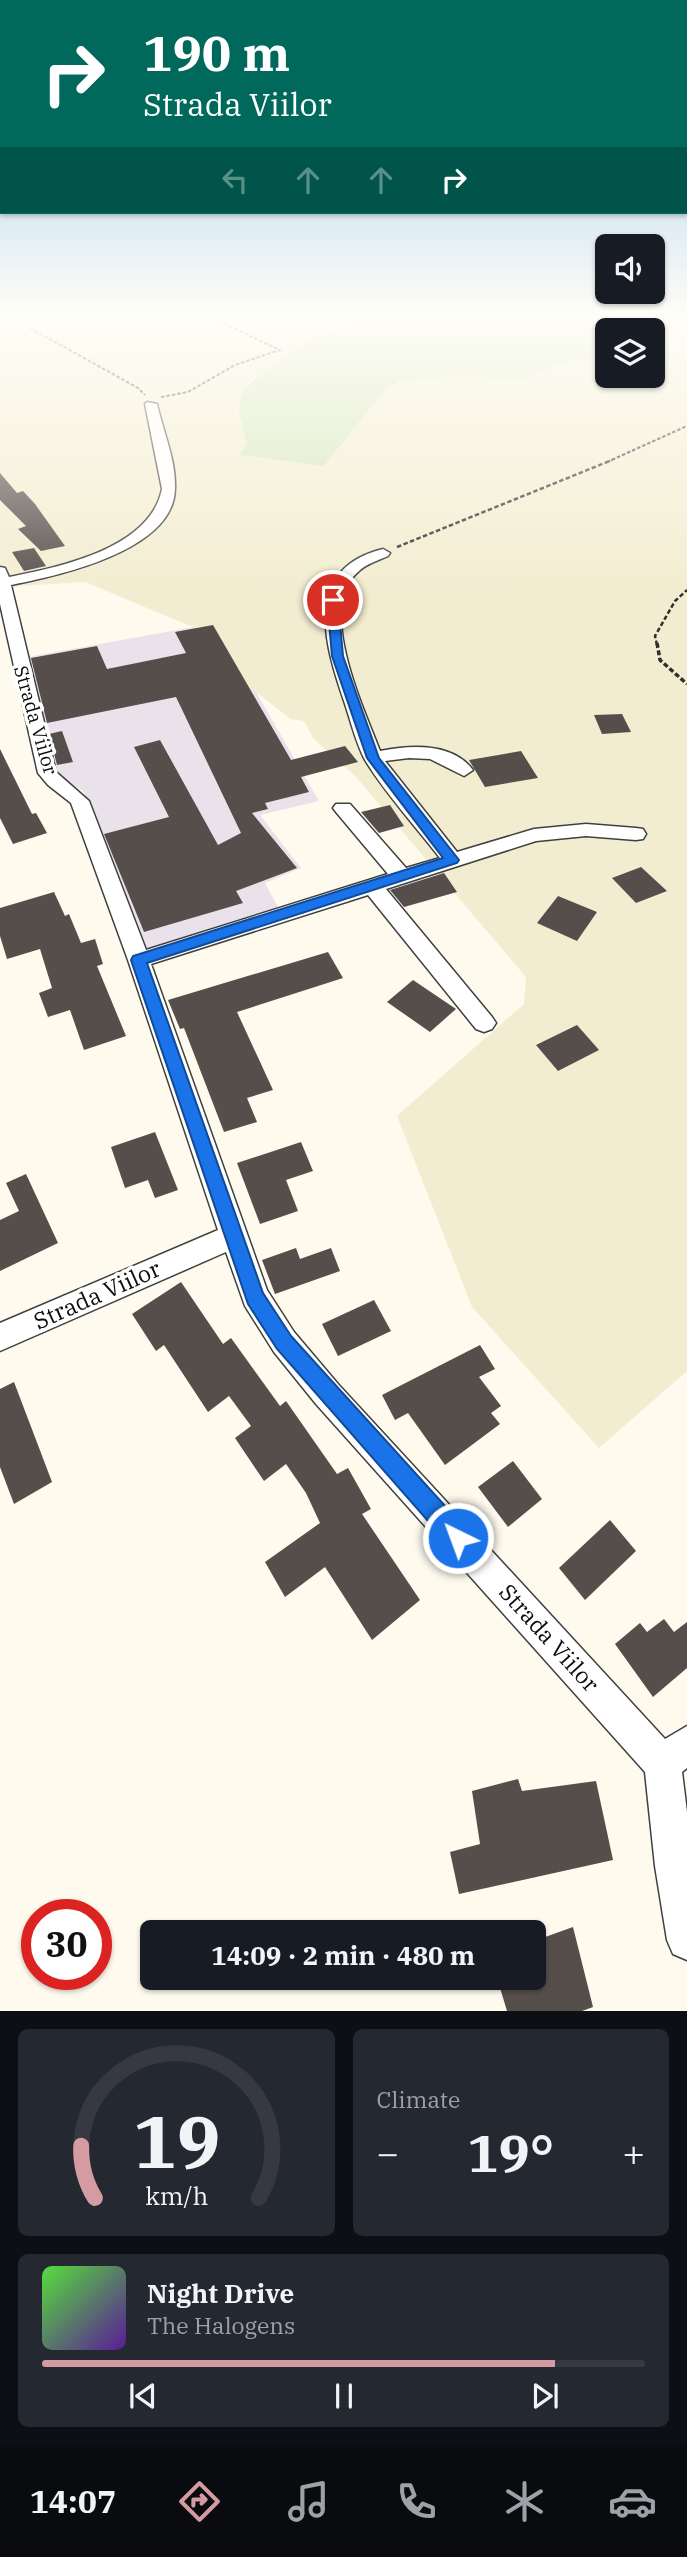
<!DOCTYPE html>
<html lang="en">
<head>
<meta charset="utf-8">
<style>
	body { margin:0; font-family:"IBM Plex Serif",serif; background:#242831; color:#f1f3f6; height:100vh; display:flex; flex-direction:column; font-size:26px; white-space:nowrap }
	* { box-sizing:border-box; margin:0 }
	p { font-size:23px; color:#9ea1a6 }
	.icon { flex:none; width:38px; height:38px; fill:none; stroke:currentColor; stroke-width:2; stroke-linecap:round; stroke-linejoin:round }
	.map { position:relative; height:2011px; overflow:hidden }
	.sheet { display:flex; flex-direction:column; gap:18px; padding:18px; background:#0d0f14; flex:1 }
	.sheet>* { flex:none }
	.guide { position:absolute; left:0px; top:0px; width:688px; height:214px; box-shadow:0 2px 5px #0004; background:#00695c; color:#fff; overflow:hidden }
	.controls { position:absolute; left:595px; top:234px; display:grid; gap:14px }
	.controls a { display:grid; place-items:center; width:70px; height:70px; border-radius:10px; background:#171b24; box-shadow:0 2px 5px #0004; font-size:35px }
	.speed { position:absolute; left:21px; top:1899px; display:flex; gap:14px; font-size:35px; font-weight:700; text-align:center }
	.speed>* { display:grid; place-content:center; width:91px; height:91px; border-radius:50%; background:#171b24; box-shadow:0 2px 5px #0004; line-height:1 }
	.speed .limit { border:10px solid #d22; background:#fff; color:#111 }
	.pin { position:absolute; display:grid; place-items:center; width:60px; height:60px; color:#fff; margin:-30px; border:4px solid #fff; border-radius:50%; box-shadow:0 2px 7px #0007 }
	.me { position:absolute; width:77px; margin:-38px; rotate:318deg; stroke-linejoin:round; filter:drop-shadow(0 0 5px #0008) }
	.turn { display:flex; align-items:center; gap:24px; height:147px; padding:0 28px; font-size:32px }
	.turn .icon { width:91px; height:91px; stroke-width:2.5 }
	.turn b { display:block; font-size:49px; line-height:60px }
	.lanes { display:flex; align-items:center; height:66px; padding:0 28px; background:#0003; justify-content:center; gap:35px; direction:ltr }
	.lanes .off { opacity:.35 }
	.big { font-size:52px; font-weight:700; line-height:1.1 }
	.sheet .tile { flex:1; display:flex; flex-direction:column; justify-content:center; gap:10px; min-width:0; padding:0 24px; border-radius:10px; background:#242831 }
	.sheet .dial { align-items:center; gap:0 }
	.dial svg { height:182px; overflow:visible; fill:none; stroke:#363941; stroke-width:7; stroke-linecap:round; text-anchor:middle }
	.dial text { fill:#f1f3f6; stroke:none }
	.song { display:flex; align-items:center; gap:21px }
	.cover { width:84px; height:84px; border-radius:10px; background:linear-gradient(135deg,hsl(110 70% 55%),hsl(270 70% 35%)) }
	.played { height:7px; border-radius:4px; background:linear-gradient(90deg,#d59ba2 85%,#363941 85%) }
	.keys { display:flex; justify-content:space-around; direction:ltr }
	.heat { display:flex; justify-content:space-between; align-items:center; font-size:38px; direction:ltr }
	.sheet .tiles { flex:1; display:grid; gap:18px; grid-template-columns:1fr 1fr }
	.tile:last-child { grid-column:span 2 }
	.trip { position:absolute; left:140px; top:1920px; width:406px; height:70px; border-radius:10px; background:#171b24; box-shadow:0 2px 5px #0004; font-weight:700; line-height:70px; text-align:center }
	.tabs { display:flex; height:112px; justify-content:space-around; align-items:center; background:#090b0e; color:#9ea1a6 }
	.tabs .icon { width:49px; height:49px }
	.tabs .on { color:#d59ba2 }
	.tabs b { font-size:32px; color:#f1f3f6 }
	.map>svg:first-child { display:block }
	.industrial { fill:#eae2eb }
	.farmland { fill:#f2edd0 }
	.green { fill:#d3e6ba }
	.building { fill:#554e4a }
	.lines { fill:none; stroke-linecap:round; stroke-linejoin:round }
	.minor-casing { stroke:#404040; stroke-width:3 }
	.path-far2 { stroke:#2f2f2f; stroke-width:2; stroke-dasharray:3.5 2; stroke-linecap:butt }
	.path-far1 { stroke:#2f2f2f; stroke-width:2.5; stroke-dasharray:4.5 2.5; stroke-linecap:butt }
	.path { stroke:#2f2f2f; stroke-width:3.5; stroke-dasharray:5 2.5; stroke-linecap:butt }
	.minor { fill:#fff; fill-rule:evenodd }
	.route { fill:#1a73e8; stroke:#114b97; stroke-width:2 }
	.labels { text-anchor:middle; stroke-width:7; stroke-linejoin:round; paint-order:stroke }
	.street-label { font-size:19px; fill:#0d0d0d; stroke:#fff }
	.near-street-label { font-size:23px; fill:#0d0d0d; stroke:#fff }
</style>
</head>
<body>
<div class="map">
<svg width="687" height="2011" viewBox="0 0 687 2011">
	<rect width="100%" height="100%" fill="#fefaee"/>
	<polygon class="industrial" points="216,623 319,801 260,815 301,868 265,883 279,909 146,950 84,792 54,772 22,658"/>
	<polygon class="farmland" points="0,316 369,316 296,346 291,355 249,381 240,423 247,443 241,455 324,466 387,387 397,384 398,381 462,376 522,380 569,361 602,357 607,352 607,376 653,376 653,331 668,330 668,322 687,319 687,1371 599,1448 472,1307 397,1116 524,1004 526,977 356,777 313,738 304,721 291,719 211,658 200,630 85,582 18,586 0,592"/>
	<path class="green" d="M369 316H687V319L668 322V330L607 331V352L602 357 568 361 522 380 462 376 398 381 397 384 387 387 324 466 240 455 247 443C232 399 237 388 275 365 284 359 290 355 296 346Z"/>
	<g class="building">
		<polygon points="0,473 17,493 23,491 35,504 65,546 41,551 18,529 26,526 0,500"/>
		<polygon points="34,548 46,566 24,571 12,552"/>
		<polygon points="213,625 291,760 345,746 358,762 301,777 309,792 265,803 268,809 252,813 297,868 236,891 243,903 144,932 104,834 169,817 134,747 160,740 218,845 241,833 176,697 47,723 31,658 97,646 107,669 186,653 175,632"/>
		<polygon points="622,714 631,732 602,734 594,715"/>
		<polygon points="62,731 73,762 57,765 49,734"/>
		<polygon points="0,749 32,814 36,813 47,833 13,844 0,818"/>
		<polygon points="521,751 538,778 485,787 469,760"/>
		<polygon points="390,805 404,826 379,833 361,812"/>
		<polygon points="641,867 667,891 636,903 612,878"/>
		<polygon points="444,873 457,892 404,907 390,890"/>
		<polygon points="54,892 65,916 69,914 81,943 95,939 103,964 97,966 126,1036 84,1050 70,1010 48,1017 39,993 52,988 40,949 7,959 0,936 0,908"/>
		<polygon points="558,896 597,912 577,941 537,923"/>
		<polygon points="328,952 343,978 237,1012 273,1090 247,1098 257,1122 224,1132 184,1028 180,1029 168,1000"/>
		<polygon points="413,980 456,1009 430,1032 387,1002"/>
		<polygon points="577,1025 599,1050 558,1071 536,1045"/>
		<polygon points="155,1132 178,1190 155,1198 148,1180 125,1188 111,1147"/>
		<polygon points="301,1142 313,1171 286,1180 298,1211 260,1224 237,1163"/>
		<polygon points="26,1174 58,1243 0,1271 0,1220 19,1211 6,1183"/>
		<polygon points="296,1248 300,1259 331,1248 340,1271 275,1294 262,1260"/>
		<polygon points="181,1282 223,1344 231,1338 280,1406 286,1401 337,1474 348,1468 371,1509 362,1514 420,1600 372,1640 325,1567 285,1597 265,1562 320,1523 306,1493 286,1464 264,1481 235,1438 251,1426 229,1396 208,1412 164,1345 156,1351 132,1314"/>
		<polygon points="374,1300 391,1331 338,1356 322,1324"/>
		<polygon points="480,1345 495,1369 479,1377 501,1406 491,1413 500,1424 445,1465 408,1413 395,1420 382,1395"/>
		<polygon points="14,1382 52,1482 14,1504 0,1467 0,1389"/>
		<polygon points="513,1461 542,1499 508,1527 478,1487"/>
		<polygon points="610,1520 636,1551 585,1600 559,1568"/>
		<polygon points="664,1619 674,1632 687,1622 687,1668 653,1697 615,1644 640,1623 647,1632"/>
		<polygon points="518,1779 522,1791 596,1781 613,1860 459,1894 450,1852 480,1844 472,1791"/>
		<polygon points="573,1927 593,2007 582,2011 507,2011 497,1978 534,1978 534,1941"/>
	</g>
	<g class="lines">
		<g class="minor-casing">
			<path id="minor" d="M147 402 157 404C163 431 176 460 175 488 175 551 57 576 11 585L56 772 89 801 146 950 388 874 336 812 333 808 336 804H350L406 868 440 858C416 827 385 793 365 760 356 743 351 722 345 704 325 646 301 569 383 549L390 553 388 556C379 560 366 564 359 571 315 608 364 708 380 751 410 745 452 742 473 770L464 776 430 759 409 758 385 761 457 852 534 829 586 824 636 828 643 829 646 834 643 839 636 840 586 836 536 841 386 889 492 1017 496 1023 492 1029 484 1032 476 1029 368 895 151 964 267 1290 294 1332 338 1384 665 1739 687 1726V1768L682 1772 687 1812V1960L673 1954 667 1940 655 1866 645 1772 316 1404 274 1352 245 1306 226 1252 0 1351V1323L218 1230 128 960 71 803 48 785 38 773 0 604V567L5 568 9 577C59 567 150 549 162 489L145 404Z"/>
		</g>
		<g class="path-far2">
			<polyline points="30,328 138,388 145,395"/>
			<polyline points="161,397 188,392 235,365 280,350 208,316"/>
			<polyline points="607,462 687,426"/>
		</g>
		<g class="path-far1">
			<polyline points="397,547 612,460"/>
			<polyline points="657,645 655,636 675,601 687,590"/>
		</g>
		<polyline class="path" points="657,643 660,660 687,684"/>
		<use href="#minor" class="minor"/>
	</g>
	<linearGradient id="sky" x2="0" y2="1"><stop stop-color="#94c5ec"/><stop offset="0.53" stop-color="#fffdf7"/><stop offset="1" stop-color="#fffdf7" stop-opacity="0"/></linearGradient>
	<rect width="687" height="597" fill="url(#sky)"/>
	<polygon class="route" points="333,597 338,600 343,656 379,758 459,860 457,863 147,963 263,1293 291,1336 466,1529 469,1538 466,1546 458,1549 450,1546 277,1349 248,1304 131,960 133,956 443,858 367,758 332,656 327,600"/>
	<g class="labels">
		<g class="street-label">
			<text transform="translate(36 720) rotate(74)" y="7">Strada Viilor</text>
		</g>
		<g class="near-street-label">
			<text transform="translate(97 1295) rotate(-24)" y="8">Strada Viilor</text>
			<text transform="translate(549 1638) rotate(48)" y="8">Strada Viilor</text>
		</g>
	</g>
</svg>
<div class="controls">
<a><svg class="icon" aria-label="sound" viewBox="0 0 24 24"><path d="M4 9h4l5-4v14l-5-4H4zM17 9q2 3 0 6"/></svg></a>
<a><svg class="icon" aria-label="layers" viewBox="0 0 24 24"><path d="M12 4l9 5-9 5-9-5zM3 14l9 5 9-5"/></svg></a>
</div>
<div class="speed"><div class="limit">30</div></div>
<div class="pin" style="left:333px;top:600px;background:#d93025"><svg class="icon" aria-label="arrive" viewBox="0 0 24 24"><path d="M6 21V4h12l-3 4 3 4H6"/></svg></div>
<svg class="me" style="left:458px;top:1538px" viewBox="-20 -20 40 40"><circle r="17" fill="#1a73e8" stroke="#fff" stroke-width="3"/><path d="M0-11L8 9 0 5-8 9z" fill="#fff"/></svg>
<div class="trip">14:09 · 2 min · 480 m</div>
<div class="guide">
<div class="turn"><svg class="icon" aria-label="right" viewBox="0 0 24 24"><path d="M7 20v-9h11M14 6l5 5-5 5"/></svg><div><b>190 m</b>Strada Viilor</div></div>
<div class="lanes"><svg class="icon off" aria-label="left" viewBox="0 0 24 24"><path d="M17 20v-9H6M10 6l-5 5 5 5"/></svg><svg class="icon off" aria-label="ahead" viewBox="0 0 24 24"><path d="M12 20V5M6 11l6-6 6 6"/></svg><svg class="icon off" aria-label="ahead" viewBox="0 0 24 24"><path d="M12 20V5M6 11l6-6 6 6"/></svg><svg class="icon" aria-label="right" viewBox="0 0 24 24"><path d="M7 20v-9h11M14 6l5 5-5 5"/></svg></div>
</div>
</div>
<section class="sheet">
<div class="tiles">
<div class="tile dial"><svg viewBox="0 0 100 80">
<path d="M14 69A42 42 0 1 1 86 69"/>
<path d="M14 69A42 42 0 0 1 8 46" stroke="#d59ba2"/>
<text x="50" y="56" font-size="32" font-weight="700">19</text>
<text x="50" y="72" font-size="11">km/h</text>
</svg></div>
<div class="tile"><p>Climate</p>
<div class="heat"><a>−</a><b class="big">19°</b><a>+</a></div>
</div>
<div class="tile">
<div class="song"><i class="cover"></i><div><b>Night Drive</b><p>The Halogens</p></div></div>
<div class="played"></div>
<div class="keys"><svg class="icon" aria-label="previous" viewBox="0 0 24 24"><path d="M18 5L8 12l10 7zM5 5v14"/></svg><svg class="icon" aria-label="pause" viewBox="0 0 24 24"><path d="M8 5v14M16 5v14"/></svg><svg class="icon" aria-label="next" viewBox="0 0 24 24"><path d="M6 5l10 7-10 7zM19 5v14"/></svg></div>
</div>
</div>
</section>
<nav class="tabs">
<b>14:07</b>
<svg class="icon on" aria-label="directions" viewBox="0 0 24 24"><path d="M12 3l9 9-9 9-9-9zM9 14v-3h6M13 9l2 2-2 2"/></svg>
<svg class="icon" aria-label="music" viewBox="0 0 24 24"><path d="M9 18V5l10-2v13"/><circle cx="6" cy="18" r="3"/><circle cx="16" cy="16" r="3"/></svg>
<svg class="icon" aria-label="phone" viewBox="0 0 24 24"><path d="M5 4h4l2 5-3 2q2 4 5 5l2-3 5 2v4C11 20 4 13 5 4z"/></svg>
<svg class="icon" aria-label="climate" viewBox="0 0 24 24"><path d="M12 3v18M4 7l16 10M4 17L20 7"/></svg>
<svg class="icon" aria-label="car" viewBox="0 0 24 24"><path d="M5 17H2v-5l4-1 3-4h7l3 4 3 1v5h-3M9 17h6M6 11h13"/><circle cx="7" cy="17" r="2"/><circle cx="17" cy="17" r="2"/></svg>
</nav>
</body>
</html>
